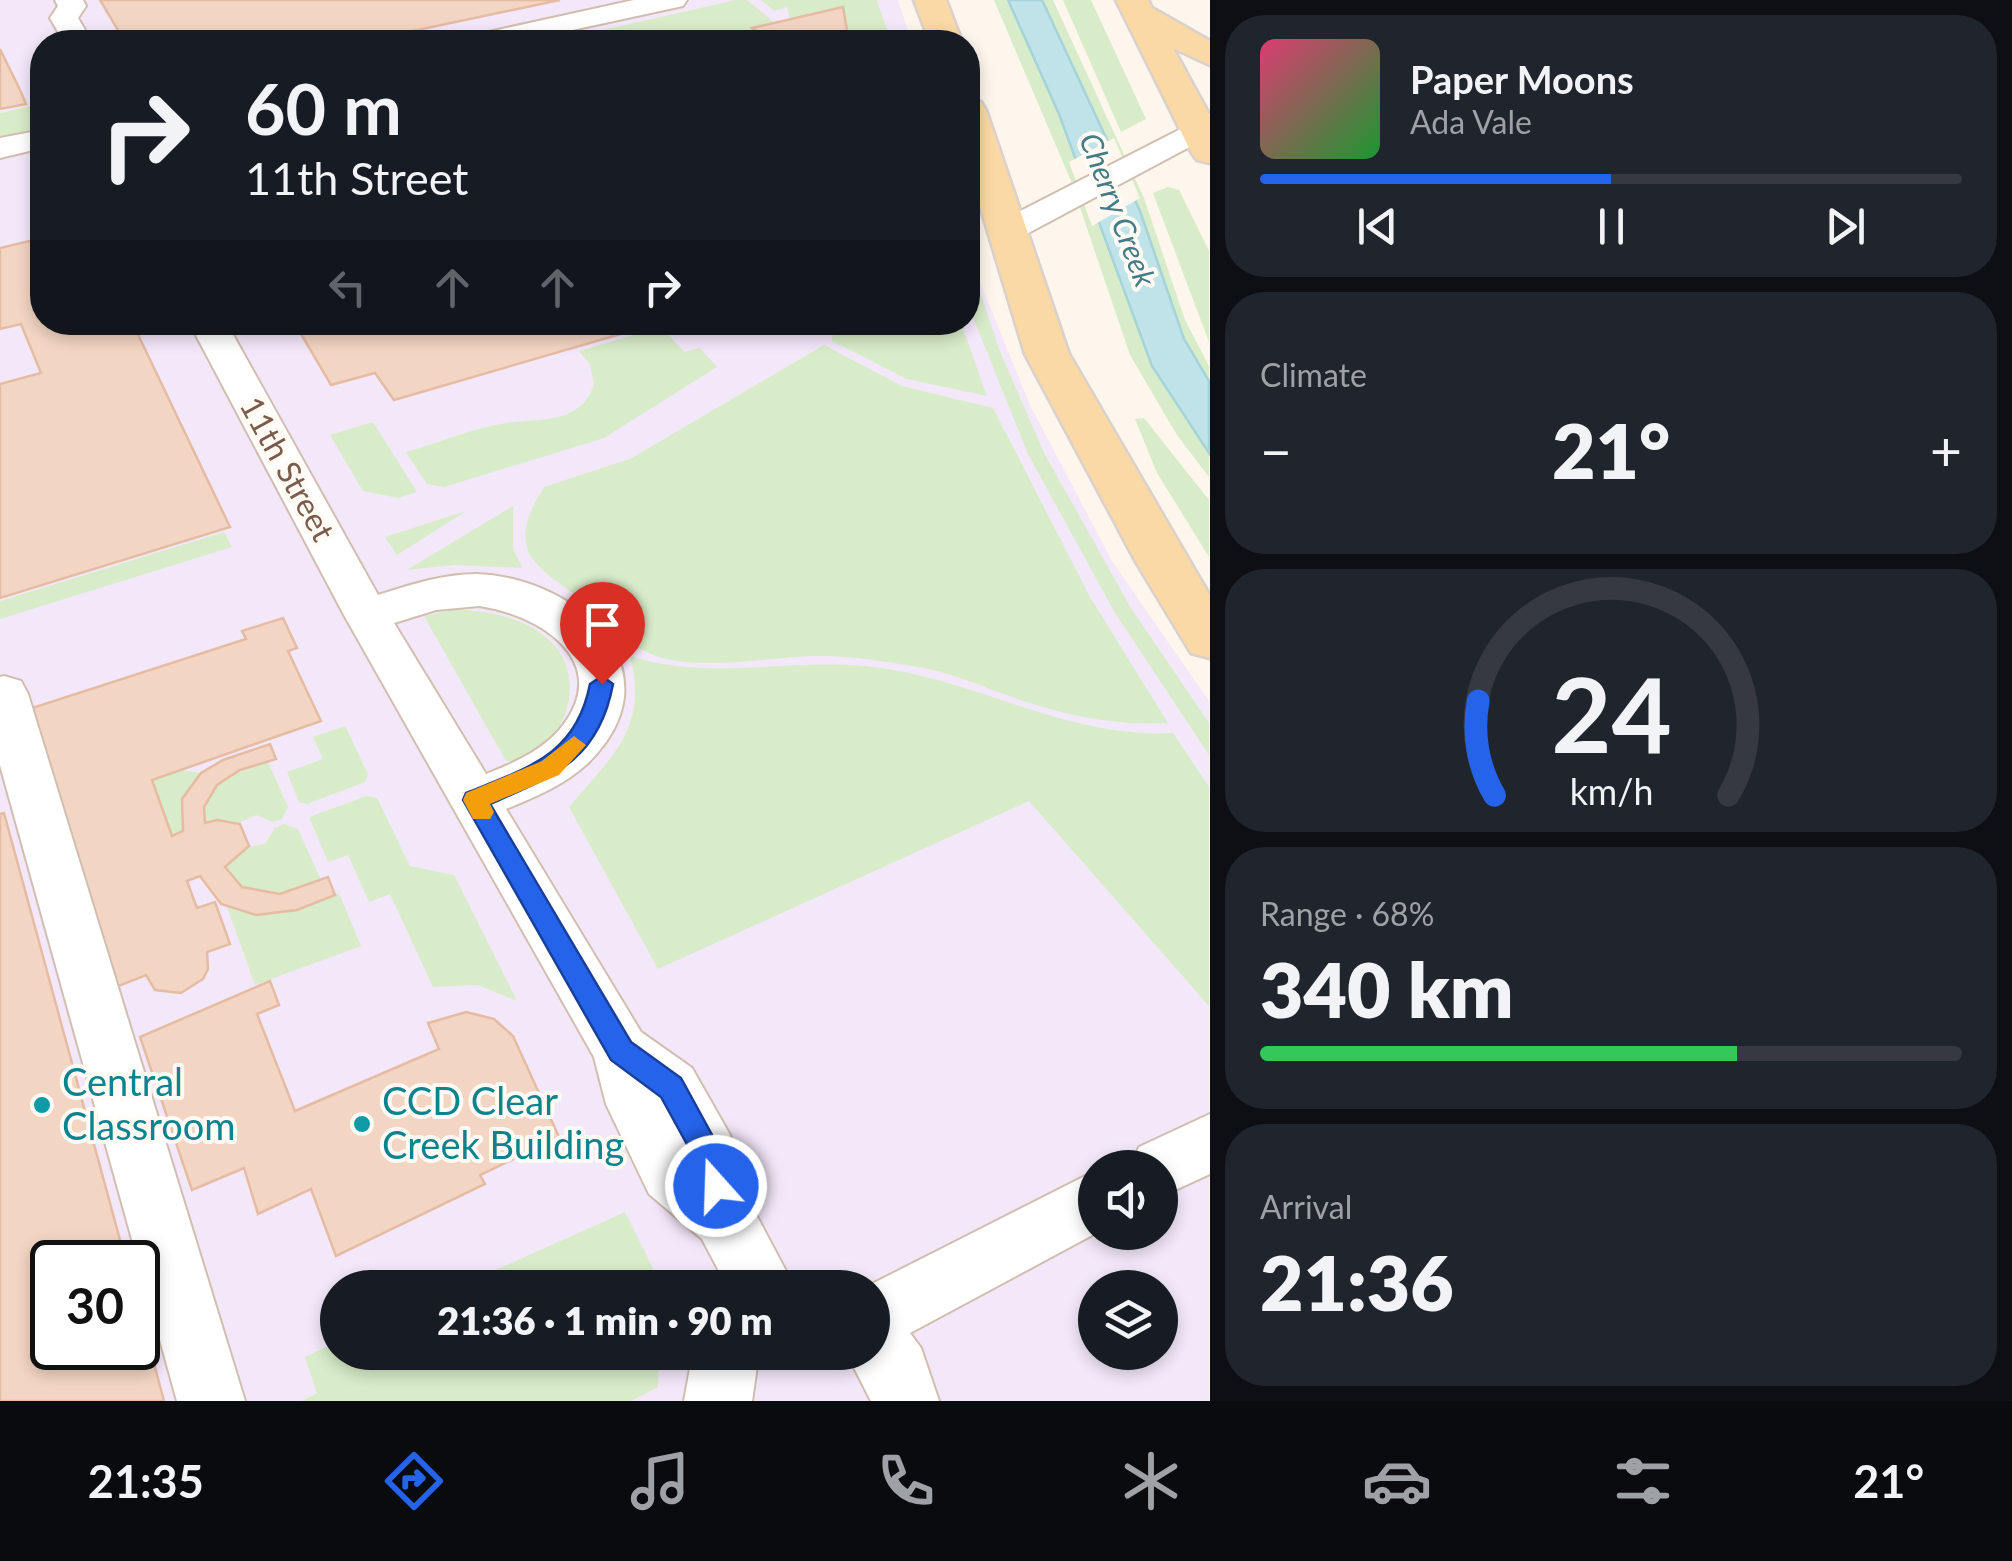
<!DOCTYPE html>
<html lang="en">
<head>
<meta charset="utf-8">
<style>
	body { margin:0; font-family:Lato,sans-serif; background:#20242c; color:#f1f3f6; height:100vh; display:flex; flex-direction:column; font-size:38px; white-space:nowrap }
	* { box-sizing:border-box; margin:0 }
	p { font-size:32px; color:#9ea1a6 }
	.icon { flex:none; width:55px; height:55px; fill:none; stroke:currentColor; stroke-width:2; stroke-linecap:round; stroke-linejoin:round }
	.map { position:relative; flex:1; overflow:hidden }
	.panel { display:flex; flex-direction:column; gap:15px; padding:15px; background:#0d0f14; width:802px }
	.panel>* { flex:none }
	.banner { position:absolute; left:30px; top:30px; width:950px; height:305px; border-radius:40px; box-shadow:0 5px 15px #0003; background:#171b24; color:#f1f3f6; overflow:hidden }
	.fabs { position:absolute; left:1078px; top:1150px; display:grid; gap:20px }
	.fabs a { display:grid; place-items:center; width:100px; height:100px; border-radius:50%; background:#171b24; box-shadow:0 5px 15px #0003; font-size:50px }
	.speed { position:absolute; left:30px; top:1240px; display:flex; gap:20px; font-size:50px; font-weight:700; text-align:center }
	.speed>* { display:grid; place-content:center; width:130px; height:130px; border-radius:50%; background:#171b24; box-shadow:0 5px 15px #0003; line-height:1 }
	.speed .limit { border:5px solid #111; border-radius:15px; background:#fff; color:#111 }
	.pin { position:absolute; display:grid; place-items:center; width:85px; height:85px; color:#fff; margin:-102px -42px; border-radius:50% 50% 50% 0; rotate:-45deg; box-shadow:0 0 10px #0007 }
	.pin .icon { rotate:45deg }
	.me { position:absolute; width:110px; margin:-55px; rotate:340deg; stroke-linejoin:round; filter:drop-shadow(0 0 8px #0008) }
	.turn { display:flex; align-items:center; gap:35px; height:210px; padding:0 50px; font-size:45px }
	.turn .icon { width:130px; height:130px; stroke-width:2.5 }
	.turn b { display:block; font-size:70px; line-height:85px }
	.lanes { display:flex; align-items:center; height:95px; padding:0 50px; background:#0003; justify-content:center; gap:50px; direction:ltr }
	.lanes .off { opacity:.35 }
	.big { font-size:75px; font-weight:800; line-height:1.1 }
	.panel .widget { flex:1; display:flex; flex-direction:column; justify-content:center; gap:15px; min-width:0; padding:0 35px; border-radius:40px; background:#20242c }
	.panel .dial { align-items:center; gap:0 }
	.dial svg { height:260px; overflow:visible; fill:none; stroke:#363941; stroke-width:7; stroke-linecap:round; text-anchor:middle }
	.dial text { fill:#f1f3f6; stroke:none }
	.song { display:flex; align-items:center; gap:30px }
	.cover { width:120px; height:120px; border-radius:15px; background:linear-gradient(135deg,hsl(340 70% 55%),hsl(130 70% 35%)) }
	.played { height:10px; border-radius:5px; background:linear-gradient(90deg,#2563eb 50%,#363941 50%) }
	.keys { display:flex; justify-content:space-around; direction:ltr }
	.heat { display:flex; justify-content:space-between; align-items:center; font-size:55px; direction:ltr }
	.charge { height:15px; border-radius:8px; background:linear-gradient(90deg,#34c759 68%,#363941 0) }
	.trip { position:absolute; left:320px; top:1270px; width:570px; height:100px; border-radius:50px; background:#171b24; box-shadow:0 5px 15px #0003; font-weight:800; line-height:100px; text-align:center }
	.tab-bar { display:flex; height:160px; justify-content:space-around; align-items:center; background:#090b0e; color:#9ea1a6 }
	.tab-bar .icon { width:70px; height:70px }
	.tab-bar .current { color:#2563eb }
	.tab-bar b { font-size:45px; color:#f1f3f6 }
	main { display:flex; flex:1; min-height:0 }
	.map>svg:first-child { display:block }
	.education { fill:#f3e8fa; fill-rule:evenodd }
	.green { fill:#d8ecc9 }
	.water { fill:#bfe3e8; stroke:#a5d3da; stroke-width:2.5 }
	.pier { fill:#fdf6ec }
	.building { fill:#f3d5c3; stroke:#e6bba3; stroke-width:2.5 }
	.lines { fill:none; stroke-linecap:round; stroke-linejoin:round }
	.minor-casing { stroke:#d1beb0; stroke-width:4 }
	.major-casing { stroke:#dad1cd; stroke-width:5 }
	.minor { fill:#fff; fill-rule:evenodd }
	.major { fill:#fbd9a5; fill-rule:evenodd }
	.route { fill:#2563eb; stroke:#184099; stroke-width:2.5 }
	.slow { fill:#f59e0b }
	.culture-dot { fill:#0f9aa8; stroke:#fffaf3; stroke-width:4 }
	.labels { text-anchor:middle; stroke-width:8; stroke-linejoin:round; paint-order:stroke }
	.far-water-label { font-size:30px; font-style:italic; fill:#437c86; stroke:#fffaf3 }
	.street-label { font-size:32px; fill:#7a5c4d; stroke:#fffaf3 }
	.near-culture-label { font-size:38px; fill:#0d838f; stroke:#fffaf3; text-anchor:start }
</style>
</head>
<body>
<main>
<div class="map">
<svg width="1210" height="1401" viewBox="0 0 1210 1401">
	<rect width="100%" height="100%" fill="#fdf6ec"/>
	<path class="education" d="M0 0H898L912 42H42V322H968V253L1030 405 1112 561 1209 701V1401H0ZM1095 1168H1160V1232H1095ZM52 1262H138V1348H52ZM338 1288H872V1352H338ZM1095 1288H1160V1352H1095Z"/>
	<g class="green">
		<polygon points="736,0 747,0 775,23 702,42 549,42"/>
		<polygon points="761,0 877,0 891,42 849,42 843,7 790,19 787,7 774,11"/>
		<polygon points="994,0 1008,0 1059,114 1152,366 1209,453 1209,477 1177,435 1130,355 1071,181"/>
		<polygon points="1042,0 1053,0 1144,198 1185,320 1209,366 1209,381 1184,339 1140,211"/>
		<polygon points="1063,0 1091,0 1146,119 1121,132"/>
		<polygon points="35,105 42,133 0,143 0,113"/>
		<polygon points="1168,187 1179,190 1209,251 1209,342 1153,193"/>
		<polygon points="968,255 999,349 1044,453 1131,608 1209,723 1209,755 1115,613 1028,454 968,305"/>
		<polygon points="855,322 961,323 987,396 907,379 832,341 832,336"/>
		<path d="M661 327 684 352 700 348 717 367 604 438 444 487 427 484 406 452C438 443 473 428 506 423 539 418 580 425 594 385L590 364 579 351Z"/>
		<path d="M824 345 902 386 993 408 1090 597 1168 723C1114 726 1063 715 1012 697 981 686 950 672 918 667 883 661 848 655 812 656 768 658 720 667 676 661 629 653 622 630 589 605 541 567 500 557 544 487L630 459Z"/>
		<polygon points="1144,418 1209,500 1209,557 1157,473 1135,419"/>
		<polygon points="373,422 417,492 398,498 363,491 330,435"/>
		<polygon points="513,506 513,550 523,568 455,565 407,570"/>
		<polygon points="466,511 397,555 385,537"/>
		<polygon points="224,532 232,547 0,619 0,601"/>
		<path d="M457 609C491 612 527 617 552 643 592 683 560 759 506 761L424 616Z"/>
		<path d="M630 656C706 681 784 659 863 666 971 675 1062 739 1173 733L1209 787V1006L1029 801 658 969 569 807C611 757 649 729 630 656Z"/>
		<polygon points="345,726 368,774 365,782 307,804 299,802 287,772 323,759 313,737"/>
		<path d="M268 762 288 807 282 819 273 822 256 815 239 823 217 820 205 823C200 784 237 771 268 762Z"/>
		<polygon points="180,770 201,773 182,799 183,831 172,836 152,780"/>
		<polygon points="367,796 377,798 410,866 454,875 517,1001 478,985 433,987 390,894 369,902 348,855 328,862 309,817"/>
		<polygon points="284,824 298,829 321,880 280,894 242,887 225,867 248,847 265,844 275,828"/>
		<path d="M339 893 361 946 255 985 227 907C267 924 302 908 339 893Z"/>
		<polygon points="625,1212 662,1287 458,1287"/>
		<polygon points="337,1342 338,1352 659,1353 658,1387 631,1401 302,1401 317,1393 305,1357"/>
	</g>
	<polygon class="water" points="1008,0 1042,0 1140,211 1184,339 1209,381 1209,453 1152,366 1059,114"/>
	<polygon class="pier" points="1114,138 1140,198 1092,226 1069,162"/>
	<g class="building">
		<polygon points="100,0 560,0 361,42 125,42"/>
		<polygon points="843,7 849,42 702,42 755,30 752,28"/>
		<polygon points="0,49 21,92 26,104 0,109"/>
		<polygon points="42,238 42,322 132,322 230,527 0,598 0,384 41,373 21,324 0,329 0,248"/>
		<polygon points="294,322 662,322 394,400 375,373 331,385"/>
		<polygon points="283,618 297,648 288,651 321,721 152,780 172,836 183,831 182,799 201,773 223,760 270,744 276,759 240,770 217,785 204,807 205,823 217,820 240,824 249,846 225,867 242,887 280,894 328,877 335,895 297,910 256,915 221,904 200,876 187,881 197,908 215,902 230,944 207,952 208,969 203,979 181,993 155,990 146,975 111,989 29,709 246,639 242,631"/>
		<polygon points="4,813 126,1262 52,1262 52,1348 138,1348 138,1304 164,1401 0,1401 0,814"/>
		<polygon points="270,981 279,1005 257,1014 295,1111 439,1049 428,1023 466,1012 494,1019 513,1036 559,1137 480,1175 485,1184 336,1256 311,1189 258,1214 244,1168 192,1190 140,1037"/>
	</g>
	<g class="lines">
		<g class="minor-casing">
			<g id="minor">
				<polygon points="55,0 83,0 86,6 78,18 92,42 64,42 50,18 58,6"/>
				<polygon points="634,0 687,0 683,6 517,42 466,42 470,36"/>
				<polygon points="1210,114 1210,136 1017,239 993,239 988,232 993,225"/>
				<polygon points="42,130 42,148 0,158 0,138"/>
				<path d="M189 322H226L378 595C410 585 443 574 476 574 578 577 682 672 587 764 564 785 535 797 506 809L641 1032 692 1068 730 1135 752 1207 795 1288H728L702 1239 649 1194 606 1104 594 1057 344 615ZM479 606C536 614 612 658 564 724 546 749 514 763 486 774L394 623 436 610Z"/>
				<polygon points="4,676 21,681 28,694 245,1401 177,1401 0,765 0,677"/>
				<polygon points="1210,1114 1210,1174 1160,1197 1160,1168 1130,1168 1139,1147"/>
				<polygon points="1095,1171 1098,1232 910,1333 921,1348 939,1401 871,1401 846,1352 872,1352 872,1288 864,1288"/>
				<polygon points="693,1352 759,1352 752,1401 684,1401"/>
			</g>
		</g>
		<g class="major-casing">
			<g id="major">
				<polygon points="914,0 946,0 962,42 930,42"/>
				<polygon points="1116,0 1148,0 1152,8 1210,41 1210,65 1173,48 1210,116 1210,163 1197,160 1191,152"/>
				<polygon points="968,99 981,102 986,110 1069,354 1210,596 1210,658 1191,653 1136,562 1025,354 968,166"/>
			</g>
		</g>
		<use href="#minor" class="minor"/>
		<use href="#major" class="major"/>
	</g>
	<path class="route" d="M602 676 613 684C599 760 554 776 490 804L631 1042 681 1078 723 1155 731 1186 727 1196 716 1200 706 1196 695 1159 661 1097 611 1060 463 800 466 793C527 768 576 756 590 684Z"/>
	<polygon class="slow" points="574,736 586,745 559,775 490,804 494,812 490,819 473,819 463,800 466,793 542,761"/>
	<g class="culture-dot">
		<circle cx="42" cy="1105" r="10"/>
		<circle cx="362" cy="1124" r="10"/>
	</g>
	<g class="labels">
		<g class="far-water-label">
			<text transform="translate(1117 210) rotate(69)" y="10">Cherry Creek</text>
		</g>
		<g class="street-label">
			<text transform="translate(287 469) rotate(61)" y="11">11th Street</text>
		</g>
		<g class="near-culture-label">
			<text x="62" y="1096">Central<tspan x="62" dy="44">Classroom</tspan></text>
			<text x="382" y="1115">CCD Clear<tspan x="382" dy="44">Creek Building</tspan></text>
		</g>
	</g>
</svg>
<div class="fabs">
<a><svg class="icon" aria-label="sound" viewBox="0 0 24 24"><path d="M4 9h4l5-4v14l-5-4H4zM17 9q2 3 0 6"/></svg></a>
<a><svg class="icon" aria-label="layers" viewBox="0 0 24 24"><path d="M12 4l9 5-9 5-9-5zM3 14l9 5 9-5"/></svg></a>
</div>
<div class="speed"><div class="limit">30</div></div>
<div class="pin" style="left:602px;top:684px;background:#d93025"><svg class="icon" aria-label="arrive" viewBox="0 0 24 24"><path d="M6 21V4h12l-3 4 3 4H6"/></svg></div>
<svg class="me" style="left:716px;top:1186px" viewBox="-20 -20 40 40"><circle r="17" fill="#2563eb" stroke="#fff" stroke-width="3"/><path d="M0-11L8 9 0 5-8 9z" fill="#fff"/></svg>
<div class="trip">21:36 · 1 min · 90 m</div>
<div class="banner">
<div class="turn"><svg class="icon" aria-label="right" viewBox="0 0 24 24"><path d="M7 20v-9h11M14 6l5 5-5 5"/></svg><div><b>60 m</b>11th Street</div></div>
<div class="lanes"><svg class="icon off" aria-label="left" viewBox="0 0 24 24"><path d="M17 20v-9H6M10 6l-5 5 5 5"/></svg><svg class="icon off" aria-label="ahead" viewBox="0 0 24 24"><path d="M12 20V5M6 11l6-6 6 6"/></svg><svg class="icon off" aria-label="ahead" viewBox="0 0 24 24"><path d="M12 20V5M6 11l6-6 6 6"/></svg><svg class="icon" aria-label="right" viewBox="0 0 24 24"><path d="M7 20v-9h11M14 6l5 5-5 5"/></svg></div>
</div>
</div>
<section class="panel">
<div class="widget">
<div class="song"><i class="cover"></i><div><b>Paper Moons</b><p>Ada Vale</p></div></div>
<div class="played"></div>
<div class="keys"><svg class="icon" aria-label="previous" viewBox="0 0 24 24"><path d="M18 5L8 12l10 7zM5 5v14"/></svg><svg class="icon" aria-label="pause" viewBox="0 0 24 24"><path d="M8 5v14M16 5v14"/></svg><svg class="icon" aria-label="next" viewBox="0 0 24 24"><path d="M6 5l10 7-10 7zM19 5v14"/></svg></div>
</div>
<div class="widget"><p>Climate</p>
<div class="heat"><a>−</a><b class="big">21°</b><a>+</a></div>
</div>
<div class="widget dial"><svg viewBox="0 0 100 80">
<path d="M14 69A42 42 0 1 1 86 69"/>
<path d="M14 69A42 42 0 0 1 9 40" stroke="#2563eb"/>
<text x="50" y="56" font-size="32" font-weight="700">24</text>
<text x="50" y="72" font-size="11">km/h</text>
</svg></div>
<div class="widget"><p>Range · 68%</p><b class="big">340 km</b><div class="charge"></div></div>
<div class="widget"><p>Arrival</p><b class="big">21:36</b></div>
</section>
</main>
<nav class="tab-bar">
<b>21:35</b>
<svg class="icon current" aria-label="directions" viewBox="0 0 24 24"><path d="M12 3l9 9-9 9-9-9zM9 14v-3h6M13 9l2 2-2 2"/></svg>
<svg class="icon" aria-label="music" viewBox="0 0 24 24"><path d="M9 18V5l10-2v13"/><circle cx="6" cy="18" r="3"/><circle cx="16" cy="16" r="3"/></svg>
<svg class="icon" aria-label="phone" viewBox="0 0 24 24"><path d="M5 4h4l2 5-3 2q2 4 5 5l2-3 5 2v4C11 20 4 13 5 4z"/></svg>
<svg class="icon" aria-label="climate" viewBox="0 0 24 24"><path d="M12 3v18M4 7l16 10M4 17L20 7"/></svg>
<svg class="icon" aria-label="car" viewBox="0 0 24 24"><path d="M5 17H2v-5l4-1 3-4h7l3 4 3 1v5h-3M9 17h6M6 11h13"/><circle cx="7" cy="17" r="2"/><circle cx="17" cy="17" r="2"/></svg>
<svg class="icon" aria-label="filters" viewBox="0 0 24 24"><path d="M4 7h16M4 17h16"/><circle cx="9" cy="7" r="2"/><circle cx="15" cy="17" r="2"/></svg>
<b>21°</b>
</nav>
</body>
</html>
